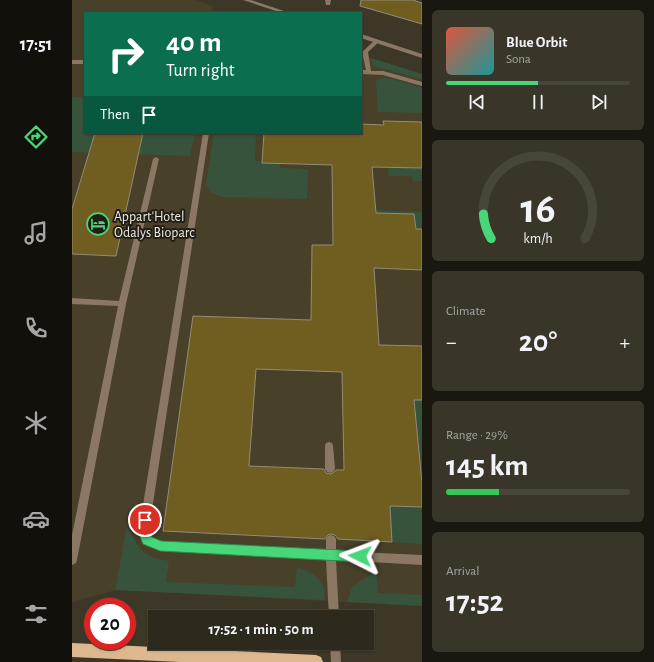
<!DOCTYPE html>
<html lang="en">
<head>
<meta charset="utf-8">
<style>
	body { margin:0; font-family:"Alegreya Sans",sans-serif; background:#393529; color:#f1f3f6; height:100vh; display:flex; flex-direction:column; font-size:15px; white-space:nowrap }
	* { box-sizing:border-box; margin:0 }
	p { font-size:13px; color:#a7a6a3 }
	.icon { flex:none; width:22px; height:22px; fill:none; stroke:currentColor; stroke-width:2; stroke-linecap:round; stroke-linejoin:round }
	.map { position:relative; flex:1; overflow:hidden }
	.details { display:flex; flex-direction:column; gap:10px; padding:10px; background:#19170f; width:232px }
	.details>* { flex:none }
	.hud { position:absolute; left:12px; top:12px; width:278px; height:122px; border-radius:0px; box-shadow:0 1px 3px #0004,0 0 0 1px #48453b; background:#0b6e4f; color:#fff; overflow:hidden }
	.speed { position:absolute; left:12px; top:598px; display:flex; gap:8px; font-size:20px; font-weight:700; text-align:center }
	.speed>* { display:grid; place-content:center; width:52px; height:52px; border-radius:50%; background:#2d291c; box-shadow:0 1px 3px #0004,0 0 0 1px #48453b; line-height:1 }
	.speed .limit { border:6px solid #d22; background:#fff; color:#111 }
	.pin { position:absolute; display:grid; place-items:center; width:34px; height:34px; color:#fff; margin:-17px; border:2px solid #fff; border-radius:50%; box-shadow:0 1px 4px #0007 }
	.me { position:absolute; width:44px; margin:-22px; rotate:273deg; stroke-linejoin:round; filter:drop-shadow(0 0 3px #0008) }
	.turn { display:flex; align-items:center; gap:14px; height:84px; padding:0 16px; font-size:18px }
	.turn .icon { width:52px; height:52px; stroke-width:2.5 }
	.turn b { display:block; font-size:28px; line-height:34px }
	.then { display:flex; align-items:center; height:38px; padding:0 16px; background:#0003; gap:8px; font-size:15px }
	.big { font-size:30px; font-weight:700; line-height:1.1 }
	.details .card { flex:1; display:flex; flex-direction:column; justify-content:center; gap:6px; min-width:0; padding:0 14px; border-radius:6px; background:#393529 }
	.details .dial { align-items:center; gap:0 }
	.dial svg { height:104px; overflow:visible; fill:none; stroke:#48453b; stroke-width:7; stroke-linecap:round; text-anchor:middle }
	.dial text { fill:#f1f3f6; stroke:none }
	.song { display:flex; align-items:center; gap:12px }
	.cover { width:48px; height:48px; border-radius:6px; background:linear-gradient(135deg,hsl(10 70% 55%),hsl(180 70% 35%)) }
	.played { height:4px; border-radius:2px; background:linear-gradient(90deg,#47d779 50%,#48453b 50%) }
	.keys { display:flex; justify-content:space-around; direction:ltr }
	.heat { display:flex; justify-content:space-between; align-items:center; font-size:22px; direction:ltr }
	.charge { height:6px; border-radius:3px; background:linear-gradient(90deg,#34c759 29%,#48453b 0) }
	.trip { position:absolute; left:76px; top:610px; width:226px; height:40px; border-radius:0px; background:#2d291c; box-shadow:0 1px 3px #0004,0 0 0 1px #48453b; font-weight:700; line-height:40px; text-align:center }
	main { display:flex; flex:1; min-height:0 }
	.tab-bar { display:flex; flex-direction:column; width:72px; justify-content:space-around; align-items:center; background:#12100b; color:#a7a6a3 }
	.tab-bar .icon { width:28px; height:28px }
	.tab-bar .on { color:#47d779 }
	.tab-bar b { font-size:18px; color:#f1f3f6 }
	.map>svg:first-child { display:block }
	.built { fill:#484029 }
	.green { fill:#38533c }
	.building { fill:#705e21; stroke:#928c79; fill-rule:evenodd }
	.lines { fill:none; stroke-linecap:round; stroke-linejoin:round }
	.service { fill:#8a7864; fill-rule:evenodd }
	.pedestrian { fill:#8a7864; fill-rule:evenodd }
	.minor { fill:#8a7864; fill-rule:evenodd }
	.primary { fill:#ddb88e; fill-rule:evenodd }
	.route { fill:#47d779; stroke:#2e8c4f }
	.labels { text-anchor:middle; stroke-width:4; stroke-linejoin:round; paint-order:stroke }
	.poi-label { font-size:14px; fill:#edeadf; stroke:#201e17; text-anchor:start }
</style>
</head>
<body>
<main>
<nav class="tab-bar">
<b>17:51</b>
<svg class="icon on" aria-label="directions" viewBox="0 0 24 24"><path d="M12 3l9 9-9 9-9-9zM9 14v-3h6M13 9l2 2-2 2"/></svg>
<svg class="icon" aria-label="music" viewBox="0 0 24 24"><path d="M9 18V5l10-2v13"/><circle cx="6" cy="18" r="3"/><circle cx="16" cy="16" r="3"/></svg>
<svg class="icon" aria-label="phone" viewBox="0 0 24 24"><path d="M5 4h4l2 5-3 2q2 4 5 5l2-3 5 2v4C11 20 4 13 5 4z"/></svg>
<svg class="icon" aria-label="climate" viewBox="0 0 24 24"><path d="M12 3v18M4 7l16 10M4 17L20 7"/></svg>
<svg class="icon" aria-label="car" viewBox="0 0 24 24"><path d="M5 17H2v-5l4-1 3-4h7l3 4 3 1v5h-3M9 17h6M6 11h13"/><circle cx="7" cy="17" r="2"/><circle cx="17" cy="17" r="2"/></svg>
<svg class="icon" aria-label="filters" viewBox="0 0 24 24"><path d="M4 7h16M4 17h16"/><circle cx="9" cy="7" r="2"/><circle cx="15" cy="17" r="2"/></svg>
</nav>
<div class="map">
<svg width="350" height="662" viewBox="0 0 350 662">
	<rect width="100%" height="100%" fill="#3c3726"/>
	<polygon class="built" points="0,0 123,0 141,6 140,13 13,13 13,133 289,133 289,57 299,58 350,74 350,606 44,590 0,602"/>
	<g class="green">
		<polygon points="299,58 350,74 350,79 301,66"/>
		<polygon points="313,78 320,79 350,88 350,113 306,112 304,82 307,79"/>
		<polygon points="0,97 13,98 13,133 123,133 118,156 0,152"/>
		<polygon points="142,133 184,133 183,161 190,161 190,163 208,164 208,168 236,169 235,199 150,197 139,192 134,185"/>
		<polygon points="316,167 350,168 350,181 341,181 340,176 317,176"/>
		<polygon points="303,210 350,212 350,229 284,226"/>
		<polygon points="342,400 350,400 350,484"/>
		<polygon points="318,506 350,507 350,544 320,542"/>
		<path d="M55 526C68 550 68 556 97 561L94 582 223 587 225 567C243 574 254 579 252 600L43 590Z"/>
		<polygon points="304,571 306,593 350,595 350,606 275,602 280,587"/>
	</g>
	<g class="building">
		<polygon points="289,0 341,0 350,3 350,24 288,6"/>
		<path d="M311 121 350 122V168L300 167 304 213 342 214 344 229H350V270L302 268 307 345 350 346V400H342L350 483V507L318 506 320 542 266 539 263 535 259 534 256 535 253 539 91 531 121 316 239 320 240 245H261L260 165 190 163 192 133H289V124L312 125ZM184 369 270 372 272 470H264L261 473 258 474 254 473 252 469 177 466Z"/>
		<polygon points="23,133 71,133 44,256 0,254 0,209"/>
	</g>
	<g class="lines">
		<g class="service">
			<polygon points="303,40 308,41 296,52 299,71 311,71 350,82 350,86 311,75 289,74 289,70 294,70 290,52"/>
			<rect x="0" y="60" width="13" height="4"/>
			<polygon points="131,133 137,133 77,530 79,538 88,542 254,550 254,539 256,536 259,535 262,536 264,539 264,551 350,555 350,565 264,560 267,617 257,617 254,559 88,550 72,544 67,530"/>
			<polygon points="84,157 87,159 54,304 5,560 4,563 0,565 0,535 46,306 0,304 0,298 47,301 81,159"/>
			<polygon points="257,442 260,443 261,446 263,469 261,472 258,473 255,472 253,469 253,446 254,443"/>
			<polygon points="258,643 268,643 269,662 259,662"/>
		</g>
		<polygon class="pedestrian" points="253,0 259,0 258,5 254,5"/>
		<g class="minor">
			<polygon points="171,0 179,0 218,13 210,13"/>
			<polygon points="289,34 350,54 350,58 289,38"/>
		</g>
		<polygon class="primary" points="0,643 244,655 249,657 251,662 108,662 0,657"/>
	</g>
	<path class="route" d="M73 515 77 517C80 523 77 530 80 537L89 541 288 551 292 553 294 556 292 560 288 562 88 551 71 544C67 535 64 527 69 517Z"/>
	<defs>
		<g id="hotel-ring" transform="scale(1.15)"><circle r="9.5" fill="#201e17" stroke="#47d779" stroke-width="1.5"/><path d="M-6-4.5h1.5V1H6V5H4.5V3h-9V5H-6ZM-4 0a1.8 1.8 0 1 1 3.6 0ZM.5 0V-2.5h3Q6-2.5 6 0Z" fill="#47d779"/></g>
	</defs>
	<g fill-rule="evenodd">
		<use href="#hotel-ring" x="26" y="224"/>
	</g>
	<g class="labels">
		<g class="poi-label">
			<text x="42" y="221">Appart'Hotel<tspan x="42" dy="16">Odalys Bioparc</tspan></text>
		</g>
	</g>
</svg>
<div class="speed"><div class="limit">20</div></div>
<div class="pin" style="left:73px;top:520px;background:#d93025"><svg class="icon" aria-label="arrive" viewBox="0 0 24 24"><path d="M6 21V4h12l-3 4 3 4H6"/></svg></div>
<svg class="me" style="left:288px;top:556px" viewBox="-20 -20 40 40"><path d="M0-17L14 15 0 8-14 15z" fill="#47d779" stroke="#fff" stroke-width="4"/></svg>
<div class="trip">17:52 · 1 min · 50 m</div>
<div class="hud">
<div class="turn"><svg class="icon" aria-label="right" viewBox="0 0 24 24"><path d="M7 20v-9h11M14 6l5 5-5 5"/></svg><div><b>40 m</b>Turn right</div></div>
<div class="then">Then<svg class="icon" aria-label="arrive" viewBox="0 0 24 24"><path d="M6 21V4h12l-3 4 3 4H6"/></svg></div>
</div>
</div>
<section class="details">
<div class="card">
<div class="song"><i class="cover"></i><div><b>Blue Orbit</b><p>Sona</p></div></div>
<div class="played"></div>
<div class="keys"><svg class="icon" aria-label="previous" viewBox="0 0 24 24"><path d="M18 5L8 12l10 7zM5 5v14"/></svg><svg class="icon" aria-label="pause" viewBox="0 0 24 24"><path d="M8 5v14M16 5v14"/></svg><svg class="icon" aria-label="next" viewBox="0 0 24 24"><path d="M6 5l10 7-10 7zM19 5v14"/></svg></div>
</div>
<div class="card dial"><svg viewBox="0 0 100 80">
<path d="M14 69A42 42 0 1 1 86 69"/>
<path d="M14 69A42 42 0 0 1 8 50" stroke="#47d779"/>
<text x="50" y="56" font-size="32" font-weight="700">16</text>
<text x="50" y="72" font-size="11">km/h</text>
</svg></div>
<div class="card"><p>Climate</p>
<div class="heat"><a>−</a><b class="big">20°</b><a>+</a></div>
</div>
<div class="card"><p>Range · 29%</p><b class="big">145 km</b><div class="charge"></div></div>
<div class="card"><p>Arrival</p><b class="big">17:52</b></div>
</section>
</main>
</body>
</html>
